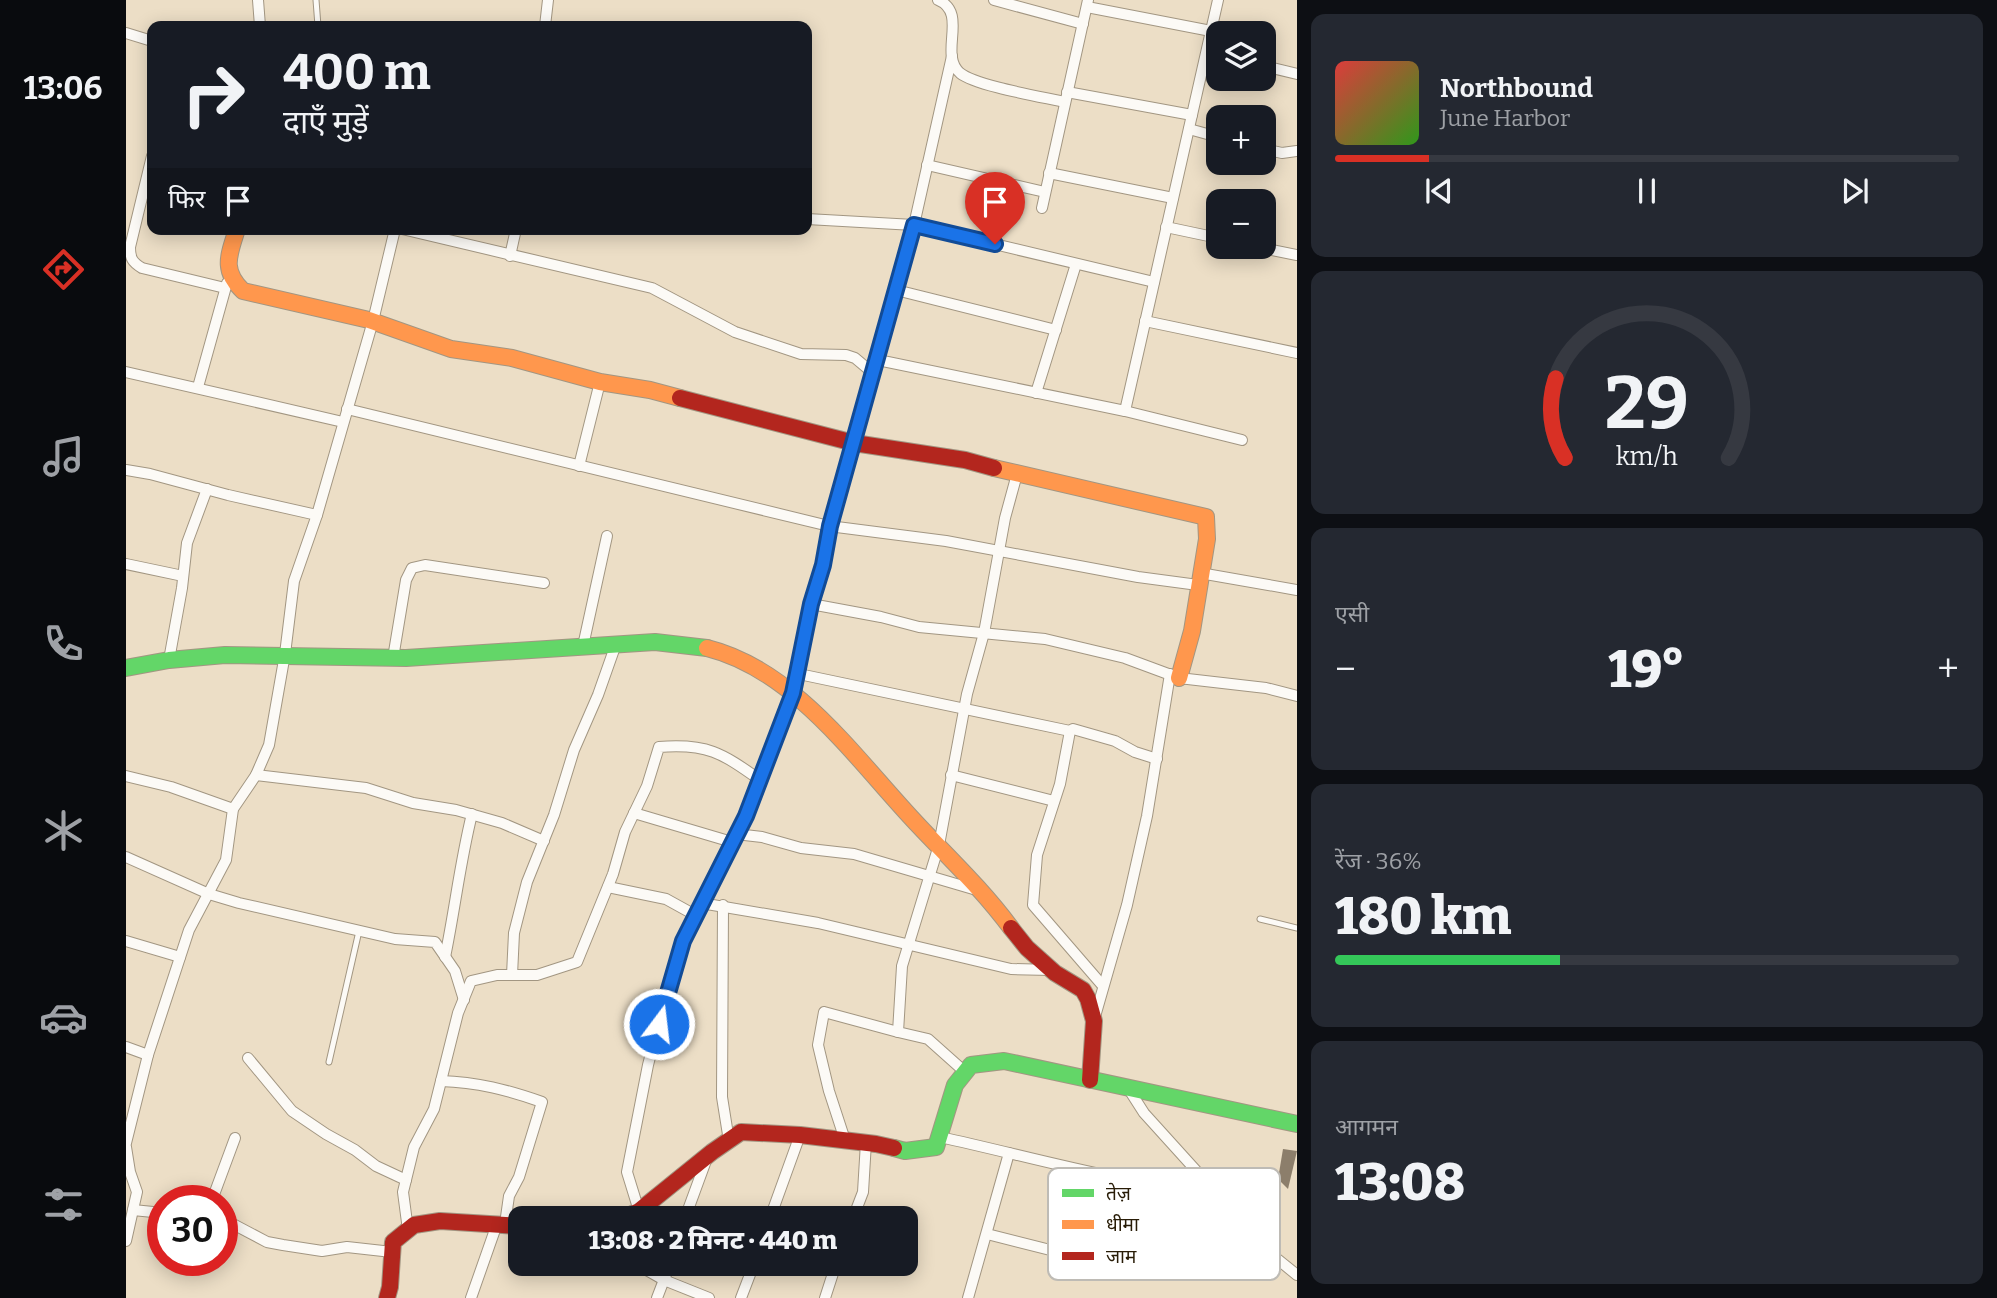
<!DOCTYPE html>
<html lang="hi">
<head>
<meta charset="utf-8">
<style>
	body { margin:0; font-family:Bitter,"Noto Sans Devanagari",serif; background:#242831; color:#f1f3f6; height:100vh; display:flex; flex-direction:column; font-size:26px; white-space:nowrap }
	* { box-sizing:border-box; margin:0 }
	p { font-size:23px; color:#9ea1a6 }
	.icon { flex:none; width:38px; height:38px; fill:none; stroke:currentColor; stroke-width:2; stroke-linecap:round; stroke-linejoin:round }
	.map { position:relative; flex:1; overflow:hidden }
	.sheet { display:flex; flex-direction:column; gap:14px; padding:14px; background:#0d0f14; width:700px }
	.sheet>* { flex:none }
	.guide { position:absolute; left:21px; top:21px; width:665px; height:214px; border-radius:14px; box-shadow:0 4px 18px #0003; background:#171b24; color:#f1f3f6; overflow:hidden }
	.controls { position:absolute; left:1080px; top:21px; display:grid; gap:14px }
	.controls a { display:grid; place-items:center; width:70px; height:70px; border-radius:14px; background:#171b24; box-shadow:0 4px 18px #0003; font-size:35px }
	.speed { position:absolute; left:21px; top:1185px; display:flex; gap:14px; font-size:35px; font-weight:700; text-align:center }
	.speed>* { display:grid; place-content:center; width:91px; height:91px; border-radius:50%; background:#171b24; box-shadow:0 4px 18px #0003; line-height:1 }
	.speed .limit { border:10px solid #d22; background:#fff; color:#111 }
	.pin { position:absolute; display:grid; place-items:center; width:60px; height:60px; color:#fff; margin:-72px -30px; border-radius:50% 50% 50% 0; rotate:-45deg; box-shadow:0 0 7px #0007 }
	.pin .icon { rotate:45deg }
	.me { position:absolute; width:77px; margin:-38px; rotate:15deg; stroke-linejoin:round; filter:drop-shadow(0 0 5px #0008) }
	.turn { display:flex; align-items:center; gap:24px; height:147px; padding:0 21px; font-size:32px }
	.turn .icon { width:91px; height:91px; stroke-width:2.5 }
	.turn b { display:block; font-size:49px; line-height:60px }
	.then { display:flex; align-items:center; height:66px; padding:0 21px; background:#0003; gap:14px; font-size:26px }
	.big { font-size:52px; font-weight:800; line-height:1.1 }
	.sheet .tile { flex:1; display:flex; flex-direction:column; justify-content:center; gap:10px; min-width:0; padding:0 24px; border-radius:14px; background:#242831 }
	.sheet .dial { align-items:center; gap:0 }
	.dial svg { height:182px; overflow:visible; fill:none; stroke:#363941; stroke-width:7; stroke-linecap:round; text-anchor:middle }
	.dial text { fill:#f1f3f6; stroke:none }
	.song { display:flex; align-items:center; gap:21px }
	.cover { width:84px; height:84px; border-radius:10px; background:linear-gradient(135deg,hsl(0 70% 55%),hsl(110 70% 35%)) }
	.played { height:7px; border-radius:4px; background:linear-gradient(90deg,#d93025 15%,#363941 15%) }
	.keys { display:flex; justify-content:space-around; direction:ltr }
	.heat { display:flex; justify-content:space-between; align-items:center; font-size:38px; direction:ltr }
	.charge { height:10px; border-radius:5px; background:linear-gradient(90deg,#34c759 36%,#363941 0) }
	.trip { position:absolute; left:382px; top:1206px; width:410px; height:70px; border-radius:14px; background:#171b24; box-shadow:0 4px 18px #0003; font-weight:800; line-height:70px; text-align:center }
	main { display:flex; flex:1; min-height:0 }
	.menu { display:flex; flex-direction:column; width:126px; justify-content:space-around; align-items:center; background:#090b0e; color:#9ea1a6 }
	.menu .icon { width:49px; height:49px }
	.menu .selected { color:#d93025 }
	.menu b { font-size:32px; color:#f1f3f6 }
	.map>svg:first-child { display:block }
	.building { fill:#8c7e6b }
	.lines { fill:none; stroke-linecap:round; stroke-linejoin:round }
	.lane-casing { stroke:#a29682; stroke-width:7 }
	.street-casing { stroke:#a29682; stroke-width:12 }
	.fast-casing { stroke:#a29682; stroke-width:18 }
	.slow-casing { stroke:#a29682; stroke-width:18 }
	.jam-casing { stroke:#a29682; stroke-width:18 }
	.lane { stroke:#fcfaf6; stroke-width:5 }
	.street { stroke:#fcfaf6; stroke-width:10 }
	.fast { stroke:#63d668; stroke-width:16 }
	.slow { stroke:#ff974d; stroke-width:16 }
	.jam { stroke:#b3261e; stroke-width:16 }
	.route-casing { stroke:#114b97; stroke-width:18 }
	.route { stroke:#1a73e8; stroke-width:12 }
	.key { fill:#fff; stroke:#bebbb5; stroke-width:2 }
	.key-label { font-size:19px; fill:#281c07 }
</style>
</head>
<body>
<main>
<nav class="menu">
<b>13:06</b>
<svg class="icon selected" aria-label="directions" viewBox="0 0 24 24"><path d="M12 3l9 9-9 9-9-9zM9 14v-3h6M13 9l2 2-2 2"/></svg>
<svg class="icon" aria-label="music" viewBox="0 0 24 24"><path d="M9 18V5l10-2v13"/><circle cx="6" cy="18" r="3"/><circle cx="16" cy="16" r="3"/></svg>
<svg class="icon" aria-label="phone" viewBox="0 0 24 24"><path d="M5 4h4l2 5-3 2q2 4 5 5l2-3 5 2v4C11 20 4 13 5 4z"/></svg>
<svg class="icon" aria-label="climate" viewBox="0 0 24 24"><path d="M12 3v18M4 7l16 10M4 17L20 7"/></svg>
<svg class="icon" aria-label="car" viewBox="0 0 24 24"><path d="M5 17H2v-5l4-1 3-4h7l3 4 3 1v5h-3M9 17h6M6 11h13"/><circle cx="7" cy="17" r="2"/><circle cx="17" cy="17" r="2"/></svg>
<svg class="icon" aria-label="filters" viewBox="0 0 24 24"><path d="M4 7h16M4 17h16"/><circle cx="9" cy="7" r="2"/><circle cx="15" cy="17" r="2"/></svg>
</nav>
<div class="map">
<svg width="1171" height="1298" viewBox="0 0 1171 1298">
	<rect width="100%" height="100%" fill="#ecdec6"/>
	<polygon class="building" points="1157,1149 1171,1151 1162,1189 1152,1179"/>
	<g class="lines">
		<g class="lane-casing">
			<g id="lane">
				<polyline points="190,0 192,26"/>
				<polyline points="1134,919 1171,928"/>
				<polyline points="203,1062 233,931"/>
			</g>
		</g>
		<g class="street-casing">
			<g id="street">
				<polyline points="132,0 134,26"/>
				<path d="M812 0C843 13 812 54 834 73 850 86 917 97 939 102"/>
				<polyline points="868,0 957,24"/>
				<polyline points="961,7 1085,31"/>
				<polyline points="419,26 422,0"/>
				<polyline points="0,33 26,41"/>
				<polyline points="1138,66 1171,74"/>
				<polyline points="941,92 1066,115"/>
				<polyline points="1063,129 1092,137"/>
				<polyline points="1138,149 1156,153 1171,151"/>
				<path d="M26 156 4 247C4 258 6 262 16 268L99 288"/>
				<polyline points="801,165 919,192"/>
				<polyline points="923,173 1047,198"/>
				<polyline points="916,208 962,0"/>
				<polyline points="681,219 788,225 1028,282"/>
				<polyline points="1040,227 1092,238"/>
				<polyline points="276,229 526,288 609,332 675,354 720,355 729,358 748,374"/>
				<polyline points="1131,247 1171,255"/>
				<polyline points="384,256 390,229"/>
				<polyline points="770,290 930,330"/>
				<polyline points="1019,321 1171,353"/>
				<polyline points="752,360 788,225 826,56"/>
				<polyline points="0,372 217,422"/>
				<polyline points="72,387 101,283"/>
				<polyline points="910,393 950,264"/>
				<polyline points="221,409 703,526 820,541 1012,577 1072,585"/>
				<polyline points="999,411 1116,440"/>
				<polyline points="453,466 474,382"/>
				<polyline points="0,470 24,474 102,495 191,515"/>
				<polyline points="0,564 57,576"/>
				<polyline points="1074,573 1171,590"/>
				<polyline points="685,604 697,565 703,526 752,360 999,411 1092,0"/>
				<polyline points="457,646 481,536"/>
				<polyline points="267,658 280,580 286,568 299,565 418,583"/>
				<polyline points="43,660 56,588 61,543 81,489"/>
				<polyline points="673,674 944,731 934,784 911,855 907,905 977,986"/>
				<polyline points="944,731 947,729 989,741 1009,752 1031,759"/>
				<polyline points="130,775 240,788 287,803 330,810 376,823 418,841"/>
				<polyline points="825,775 928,801"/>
				<polyline points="0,776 45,787 107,809"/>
				<polyline points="508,813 606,842"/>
				<polyline points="610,834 636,837 675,848 728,854 854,891"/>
				<polyline points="0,857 83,894 113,903 269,939 309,942 329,971 338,1000"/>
				<polyline points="482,887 540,899 569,915"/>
				<polyline points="575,903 692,923 885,969 925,970"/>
				<polyline points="597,905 596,1097 603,1141"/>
				<polyline points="0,941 54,957"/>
				<path d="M319 957C329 909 334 862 346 814"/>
				<polyline points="386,975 388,933 401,882 428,815 448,750 472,695 490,644"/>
				<polyline points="968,1020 1001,905 1021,816 1044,674"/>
				<polyline points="0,1047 22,1055 0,1143"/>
				<polyline points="22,1055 63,930 100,860 107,809 130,775 143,745 159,654 168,581 191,515 247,321 269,229"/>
				<polyline points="122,1058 166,1111 200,1134 229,1150 250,1166 280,1180"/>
				<polyline points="839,1072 802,1039 772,1032 776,966 813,845 841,694 858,633 879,518 891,474"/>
				<path d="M315 1081C351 1082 382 1090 416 1102L393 1177 383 1196 379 1224"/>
				<polyline points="1002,1088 1018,1113 1094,1197 1129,1241 1171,1275"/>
				<path d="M814 1137C906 1157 995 1184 1089 1192"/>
				<polyline points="719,1140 703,1091 692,1045 698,1012 772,1032"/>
				<polyline points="0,1147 4,1172 11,1192 0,1241"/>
				<polyline points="86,1200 109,1138"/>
				<polyline points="7,1210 37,1213"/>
				<polyline points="513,1211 501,1172 522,1065 543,984 557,941 620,816 667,693 685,604 755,617 793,627 919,639 999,658 1053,678 1140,688 1171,696"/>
				<polyline points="559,1218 581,1158"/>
				<polyline points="644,1218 674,1135"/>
				<polyline points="727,1218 737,1192 740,1142"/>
				<polyline points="96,1222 105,1223 141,1242 157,1245 196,1251 221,1247 266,1252"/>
				<path d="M282 1230 277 1192 288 1147 308 1109 332 1013 345 981 371 975H411L451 962 487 874 499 832 521 786 533 747C581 743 596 753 634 780"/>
				<polyline points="861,1234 968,1261"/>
				<polyline points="510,1264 538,1280 583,1298"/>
				<polyline points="345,1298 371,1224"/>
				<polyline points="531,1298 544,1264"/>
				<polyline points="615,1298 628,1264"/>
				<polyline points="699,1298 710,1264"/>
				<polyline points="842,1298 883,1153"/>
			</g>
		</g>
		<g class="fast-casing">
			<g id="fast">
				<polyline points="0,668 43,660 99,655 280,658 529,642 581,648"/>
				<polyline points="768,1148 779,1151 810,1147 829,1085 845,1065 878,1061 1171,1124"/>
			</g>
		</g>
		<g class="slow-casing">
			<g id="slow">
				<path d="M111 229C103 255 95 270 117 291L243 320 325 349 386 358 474 382 524 390 554 398"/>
				<polyline points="868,468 1080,517 1081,539 1066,631 1053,678"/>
				<path d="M581 648C670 670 732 762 792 825 824 859 857 890 885 928"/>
			</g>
		</g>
		<g class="jam-casing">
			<g id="jam">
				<polyline points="554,398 728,443 839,460 868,468"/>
				<polyline points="885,928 901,948 929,973 957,990 962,999 968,1021 964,1080"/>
				<polyline points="498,1218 513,1211 586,1152 615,1132 674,1135 750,1144 768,1148"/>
				<polyline points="261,1298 264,1287 267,1242 288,1225 314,1221 394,1226"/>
			</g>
		</g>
		<use href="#lane" class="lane"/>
		<use href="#street" class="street"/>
		<use href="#fast" class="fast"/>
		<use href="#slow" class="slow"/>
		<use href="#jam" class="jam"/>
	</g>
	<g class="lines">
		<g class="route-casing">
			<polyline id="route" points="533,1024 557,941 620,816 667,693 685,604 697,565 704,526 788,225 869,244"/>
		</g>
		<use href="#route" class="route"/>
	</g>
	<rect x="922" y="1168" width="232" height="112" rx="10" class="key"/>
	<rect x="936" y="1189" width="32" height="8" fill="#63d668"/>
	<rect x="936" y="1220" width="32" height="9" fill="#ff974d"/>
	<rect x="936" y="1252" width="32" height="8" fill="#b3261e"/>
	<g class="key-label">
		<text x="980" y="1200">तेज़</text>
		<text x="980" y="1231">धीमा</text>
		<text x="980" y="1263">जाम</text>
	</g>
</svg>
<div class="controls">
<a><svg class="icon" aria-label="layers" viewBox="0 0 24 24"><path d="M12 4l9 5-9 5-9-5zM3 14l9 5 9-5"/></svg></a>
<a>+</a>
<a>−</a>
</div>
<div class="speed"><div class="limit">30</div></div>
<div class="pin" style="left:869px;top:244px;background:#d93025"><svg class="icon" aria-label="arrive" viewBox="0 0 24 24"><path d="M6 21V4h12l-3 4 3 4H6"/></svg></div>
<svg class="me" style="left:533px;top:1024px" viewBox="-20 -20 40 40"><circle r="17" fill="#1a73e8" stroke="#fff" stroke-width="3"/><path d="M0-11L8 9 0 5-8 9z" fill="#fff"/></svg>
<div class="trip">13:08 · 2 मिनट · 440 m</div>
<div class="guide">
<div class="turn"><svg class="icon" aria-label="right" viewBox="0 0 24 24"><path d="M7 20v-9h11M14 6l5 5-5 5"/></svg><div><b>400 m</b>दाएँ मुड़ें</div></div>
<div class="then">फिर<svg class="icon" aria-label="arrive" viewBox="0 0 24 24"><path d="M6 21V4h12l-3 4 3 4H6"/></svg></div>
</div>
</div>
<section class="sheet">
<div class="tile">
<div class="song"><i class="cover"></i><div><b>Northbound</b><p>June Harbor</p></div></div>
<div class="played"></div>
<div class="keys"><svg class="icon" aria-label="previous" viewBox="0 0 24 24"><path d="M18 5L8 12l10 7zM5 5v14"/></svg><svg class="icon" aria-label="pause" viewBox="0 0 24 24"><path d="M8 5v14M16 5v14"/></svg><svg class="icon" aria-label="next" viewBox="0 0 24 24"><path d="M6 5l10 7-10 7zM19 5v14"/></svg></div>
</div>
<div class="tile dial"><svg viewBox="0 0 100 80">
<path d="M14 69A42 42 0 1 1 86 69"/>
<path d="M14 69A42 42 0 0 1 10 34" stroke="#d93025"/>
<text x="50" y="56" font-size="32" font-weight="700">29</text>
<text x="50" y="72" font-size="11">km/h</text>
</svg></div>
<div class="tile"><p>एसी</p>
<div class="heat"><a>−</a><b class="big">19°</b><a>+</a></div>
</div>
<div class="tile"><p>रेंज · 36%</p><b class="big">180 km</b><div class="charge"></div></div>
<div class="tile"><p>आगमन</p><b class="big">13:08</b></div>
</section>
</main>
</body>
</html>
